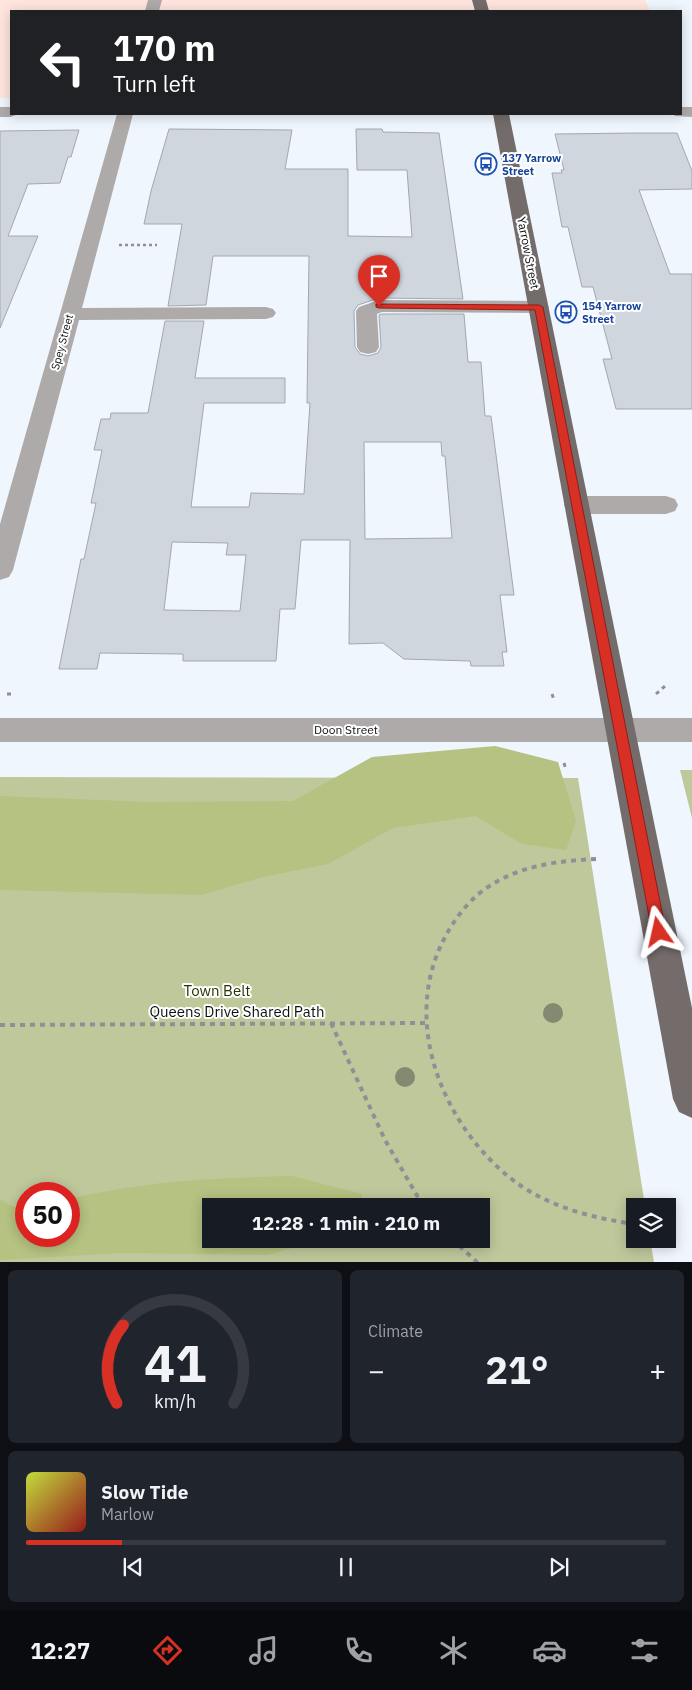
<!DOCTYPE html>
<html lang="en">
<head>
<meta charset="utf-8">
<style>
	body { margin:0; font-family:"IBM Plex Sans",sans-serif; background:#20242c; color:#f1f3f6; height:100vh; display:flex; flex-direction:column; font-size:19px; white-space:nowrap }
	* { box-sizing:border-box; margin:0 }
	p { font-size:16px; color:#9ea1a6 }
	.icon { flex:none; width:28px; height:28px; fill:none; stroke:currentColor; stroke-width:2; stroke-linecap:round; stroke-linejoin:round }
	.map { position:relative; height:1262px; overflow:hidden }
	.drawer { display:flex; flex-direction:column; gap:8px; padding:8px; background:#0d0f14; flex:1 }
	.drawer>* { flex:none }
	.banner { position:absolute; left:10px; top:10px; width:672px; height:105px; border-radius:0px; box-shadow:0 2px 12px #0003; background:#202124; color:#fff; overflow:hidden }
	.buttons { position:absolute; left:626px; top:1198px; display:grid; gap:10px }
	.buttons a { display:grid; place-items:center; width:50px; height:50px; border-radius:0px; background:#171b24; box-shadow:0 2px 12px #0003; font-size:25px }
	.speed { position:absolute; left:15px; top:1182px; display:flex; gap:10px; font-size:25px; font-weight:700; text-align:center }
	.speed>* { display:grid; place-content:center; width:65px; height:65px; border-radius:50%; background:#171b24; box-shadow:0 2px 12px #0003; line-height:1 }
	.speed .limit { border:8px solid #d22; background:#fff; color:#111 }
	.pin { position:absolute; display:grid; place-items:center; width:42px; height:42px; color:#fff; margin:-51px -21px; border-radius:50% 50% 50% 0; rotate:-45deg; box-shadow:0 0 5px #0007 }
	.pin .icon { rotate:45deg }
	.me { position:absolute; width:55px; margin:-28px; rotate:349deg; stroke-linejoin:round; filter:drop-shadow(0 0 4px #0008) }
	.turn { display:flex; align-items:center; gap:18px; height:105px; padding:0 20px; font-size:22px }
	.turn .icon { width:65px; height:65px; stroke-width:2.5 }
	.turn b { display:block; font-size:35px; line-height:42px }
	.big { font-size:38px; font-weight:700; line-height:1.1 }
	.drawer .card { flex:1; display:flex; flex-direction:column; justify-content:center; gap:8px; min-width:0; padding:0 18px; border-radius:8px; background:#20242c }
	.drawer .dial { align-items:center; gap:0 }
	.dial svg { height:130px; overflow:visible; fill:none; stroke:#363941; stroke-width:7; stroke-linecap:round; text-anchor:middle }
	.dial text { fill:#f1f3f6; stroke:none }
	.song { display:flex; align-items:center; gap:15px }
	.cover { width:60px; height:60px; border-radius:8px; background:linear-gradient(135deg,hsl(70 70% 55%),hsl(0 70% 35%)) }
	.played { height:5px; border-radius:2px; background:linear-gradient(90deg,#d93025 15%,#363941 15%) }
	.keys { display:flex; justify-content:space-around; direction:ltr }
	.heat { display:flex; justify-content:space-between; align-items:center; font-size:28px; direction:ltr }
	.drawer .tiles { flex:1; display:grid; gap:8px; grid-template-columns:1fr 1fr }
	.card:last-child { grid-column:span 2 }
	.trip { position:absolute; left:202px; top:1198px; width:288px; height:50px; border-radius:0px; background:#171b24; box-shadow:0 2px 12px #0003; font-weight:700; line-height:50px; text-align:center }
	.menu { display:flex; height:80px; justify-content:space-around; align-items:center; background:#090b0e; color:#9ea1a6 }
	.menu .icon { width:35px; height:35px }
	.menu .active { color:#d93025 }
	.menu b { font-size:22px; color:#f1f3f6 }
	.map>svg:first-child { display:block }
	.commercial { fill:#ffe5de }
	.green { fill:#bec89b; fill-rule:evenodd }
	.forest { fill:#b5c281 }
	.building { fill:#d0d6dd; stroke:#a3a8af; fill-rule:evenodd }
	.lines { fill:none; stroke-linecap:round; stroke-linejoin:round }
	.path-far2 { stroke:#8d9196; stroke-width:2.5; stroke-dasharray:3 3; stroke-linecap:butt }
	.path-far1 { stroke:#8d9196; stroke-width:3; stroke-dasharray:4 4; stroke-linecap:butt }
	.path { stroke:#8d9196; stroke-width:4; stroke-dasharray:5 5; stroke-linecap:butt }
	.minor { fill:#aeaaa9; fill-rule:evenodd }
	.major { fill:#746c6b; fill-rule:evenodd }
	.tree { fill:#848a72 }
	.route { fill:#d93025; stroke:#8d1f18 }
	.labels { text-anchor:middle; stroke-width:4; stroke-linejoin:round; paint-order:stroke }
	.far-transit-label { font-size:11px; font-weight:bold; fill:#164399; stroke:#fff; text-anchor:start }
	.far-street-label { font-size:11px; fill:#0d0f11; stroke:#fff }
	.street-label { font-size:12px; fill:#0d0f11; stroke:#fff }
	.near-park-label { font-size:15px; fill:#2b3200; stroke:#fff }
	.near-street-label { font-size:15px; fill:#0d0f11; stroke:#fff }
</style>
</head>
<body>
<div class="map">
<svg width="692" height="1263" viewBox="0 0 692 1263">
	<rect width="100%" height="100%" fill="#f0f6fd"/>
	<polygon class="commercial" points="0,0 645,0 650,11 11,11 11,98 0,98"/>
	<g class="green">
		<polygon points="680,770 692,770 692,818"/>
		<path d="M0 777 578 778 645 1206H635V1239H650L654 1262 0 1263ZM26 1194H69V1236H26ZM211 1206H481V1239H211Z"/>
	</g>
	<g class="forest">
		<polygon points="495,746 558,762 576,821 566,850 522,844 476,816 393,828 328,864 263,877 201,895 0,890 0,796 148,802 293,801 372,757"/>
		<path d="M292 1176 362 1194 361 1206H211V1239H322L268 1255 119 1253 0 1260V1200L22 1210H26V1236H69V1199C144 1181 215 1178 292 1176Z"/>
	</g>
	<g class="building">
		<path d="M169 129 292 130 285 169H348V236L412 237 407 170H357L356 129H382L383 132 439 133 463 299 379 298 358 305 354 311 355 347 360 354 368 356 378 353 381 347 379 315 382 314H464L468 362H481L485 416H491L514 595H500L507 652H502L504 666H471L470 661 404 659 383 643 349 644 350 540H301L295 609H280L276 661H183V654L100 653 97 669H59L81 559H84L96 503H91L102 450H94L101 419H110L111 413H148L165 321H204L195 378H285V403H204L191 507H249L251 493 304 494 310 403H307L309 256H213L206 305 168 306 182 224H144L151 191ZM364 442H441L442 456H445L452 538 365 539ZM172 542 228 543 226 555H246L240 611 164 610Z"/>
		<polygon points="79,130 71,157 68,157 60,183 28,184 8,236 38,236 0,328 0,131"/>
		<polygon points="636,133 677,133 692,171 692,189 639,190 670,274 692,274 692,409 616,409 603,359 612,359 593,287 582,287 568,227 562,227 552,173 562,173 561,170 564,170 555,134"/>
	</g>
	<g class="lines">
		<polyline class="path-far2" points="119,245 157,245"/>
		<g class="path-far1">
			<polyline points="7,694 11,694"/>
			<polyline points="552,694 554,700"/>
			<polyline points="656,694 665,686"/>
			<polyline points="564,763 566,770"/>
		</g>
		<g class="path">
			<path d="M596 859C558 861 521 865 488 887 468 900 453 921 443 941 402 1023 442 1122 509 1177 545 1206 591 1218 635 1224"/>
			<polyline points="331,1023 385,1140 423,1206"/>
			<polyline points="0,1025 425,1023"/>
			<polyline points="452,1239 478,1263"/>
		</g>
		<g class="minor">
			<polygon points="148,0 162,0 159,11 145,11"/>
			<polygon points="0,107 11,107 11,114 18,114 11,117 0,117"/>
			<polygon points="681,107 692,107 692,117 675,116 674,114 681,114"/>
			<polygon points="117,114 133,114 82,308 266,307 273,309 276,313 273,317 266,319 79,320 13,570 9,577 0,580 0,524"/>
			<polygon points="379,300 539,301 546,303 549,307 546,311 539,313 382,312 377,314 379,347 376,352 368,354 360,352 357,347 356,311 359,307"/>
			<polygon points="576,496 666,496 675,499 678,505 675,511 666,514 576,514 567,511 564,505 567,499"/>
			<rect x="0" y="718" width="692" height="24"/>
		</g>
		<g class="major">
			<polygon points="472,0 486,0 489,11 475,11"/>
			<polygon points="493,114 509,114 692,1008 692,1118 679,1112 673,1099"/>
		</g>
	</g>
	<g class="tree">
		<circle cx="553" cy="1013" r="10"/>
		<circle cx="405" cy="1077" r="10"/>
	</g>
	<polygon class="route" points="376,304 539,305 543,307 666,932 664,936 659,938 654,936 652,932 535,310 379,308 376,307"/>
	<defs>
		<g id="bus-ring" transform="scale(1.125)"><circle r="9.5" fill="#fff" stroke="#1a4fb4" stroke-width="1.5"/><path d="M-5-6H5V4H4V6H2V4H-2V6H-4V4H-5ZM-3.5-4V0h7V-4ZM-3.5 1.2v1.5H-2V1.2ZM2 1.2v1.5H3.5V1.2Z" fill="#1a4fb4"/></g>
	</defs>
	<g fill-rule="evenodd">
		<use href="#bus-ring" x="486" y="164"/>
		<use href="#bus-ring" x="566" y="312"/>
	</g>
	<g class="labels">
		<g class="far-transit-label">
			<text x="502" y="162">137 Yarrow<tspan x="502" dy="13">Street</tspan></text>
			<text x="582" y="310">154 Yarrow<tspan x="582" dy="13">Street</tspan></text>
		</g>
		<g class="far-street-label">
			<text transform="translate(62 342) rotate(-75)" y="4">Spey Street</text>
		</g>
		<g class="street-label">
			<text transform="translate(528 253) rotate(79)" y="4">Yarrow Street</text>
			<text x="346" y="734">Doon Street</text>
		</g>
		<g class="near-park-label">
			<text x="217" y="996">Town Belt</text>
		</g>
		<g class="near-street-label">
			<text x="237" y="1017">Queens Drive Shared Path</text>
		</g>
	</g>
</svg>
<div class="buttons">
<a><svg class="icon" aria-label="layers" viewBox="0 0 24 24"><path d="M12 4l9 5-9 5-9-5zM3 14l9 5 9-5"/></svg></a>
</div>
<div class="speed"><div class="limit">50</div></div>
<div class="pin" style="left:379px;top:306px;background:#d93025"><svg class="icon" aria-label="arrive" viewBox="0 0 24 24"><path d="M6 21V4h12l-3 4 3 4H6"/></svg></div>
<svg class="me" style="left:659px;top:932px" viewBox="-20 -20 40 40"><path d="M0-17L14 15 0 8-14 15z" fill="#d93025" stroke="#fff" stroke-width="4"/></svg>
<div class="trip">12:28 · 1 min · 210 m</div>
<div class="banner">
<div class="turn"><svg class="icon" aria-label="left" viewBox="0 0 24 24"><path d="M17 20v-9H6M10 6l-5 5 5 5"/></svg><div><b>170 m</b>Turn left</div></div>
</div>
</div>
<section class="drawer">
<div class="tiles">
<div class="card dial"><svg viewBox="0 0 100 80">
<path d="M14 69A42 42 0 1 1 86 69"/>
<path d="M14 69A42 42 0 0 1 18 21" stroke="#d93025"/>
<text x="50" y="56" font-size="32" font-weight="700">41</text>
<text x="50" y="72" font-size="11">km/h</text>
</svg></div>
<div class="card"><p>Climate</p>
<div class="heat"><a>−</a><b class="big">21°</b><a>+</a></div>
</div>
<div class="card">
<div class="song"><i class="cover"></i><div><b>Slow Tide</b><p>Marlow</p></div></div>
<div class="played"></div>
<div class="keys"><svg class="icon" aria-label="previous" viewBox="0 0 24 24"><path d="M18 5L8 12l10 7zM5 5v14"/></svg><svg class="icon" aria-label="pause" viewBox="0 0 24 24"><path d="M8 5v14M16 5v14"/></svg><svg class="icon" aria-label="next" viewBox="0 0 24 24"><path d="M6 5l10 7-10 7zM19 5v14"/></svg></div>
</div>
</div>
</section>
<nav class="menu">
<b>12:27</b>
<svg class="icon active" aria-label="directions" viewBox="0 0 24 24"><path d="M12 3l9 9-9 9-9-9zM9 14v-3h6M13 9l2 2-2 2"/></svg>
<svg class="icon" aria-label="music" viewBox="0 0 24 24"><path d="M9 18V5l10-2v13"/><circle cx="6" cy="18" r="3"/><circle cx="16" cy="16" r="3"/></svg>
<svg class="icon" aria-label="phone" viewBox="0 0 24 24"><path d="M5 4h4l2 5-3 2q2 4 5 5l2-3 5 2v4C11 20 4 13 5 4z"/></svg>
<svg class="icon" aria-label="climate" viewBox="0 0 24 24"><path d="M12 3v18M4 7l16 10M4 17L20 7"/></svg>
<svg class="icon" aria-label="car" viewBox="0 0 24 24"><path d="M5 17H2v-5l4-1 3-4h7l3 4 3 1v5h-3M9 17h6M6 11h13"/><circle cx="7" cy="17" r="2"/><circle cx="17" cy="17" r="2"/></svg>
<svg class="icon" aria-label="filters" viewBox="0 0 24 24"><path d="M4 7h16M4 17h16"/><circle cx="9" cy="7" r="2"/><circle cx="15" cy="17" r="2"/></svg>
</nav>
</body>
</html>
